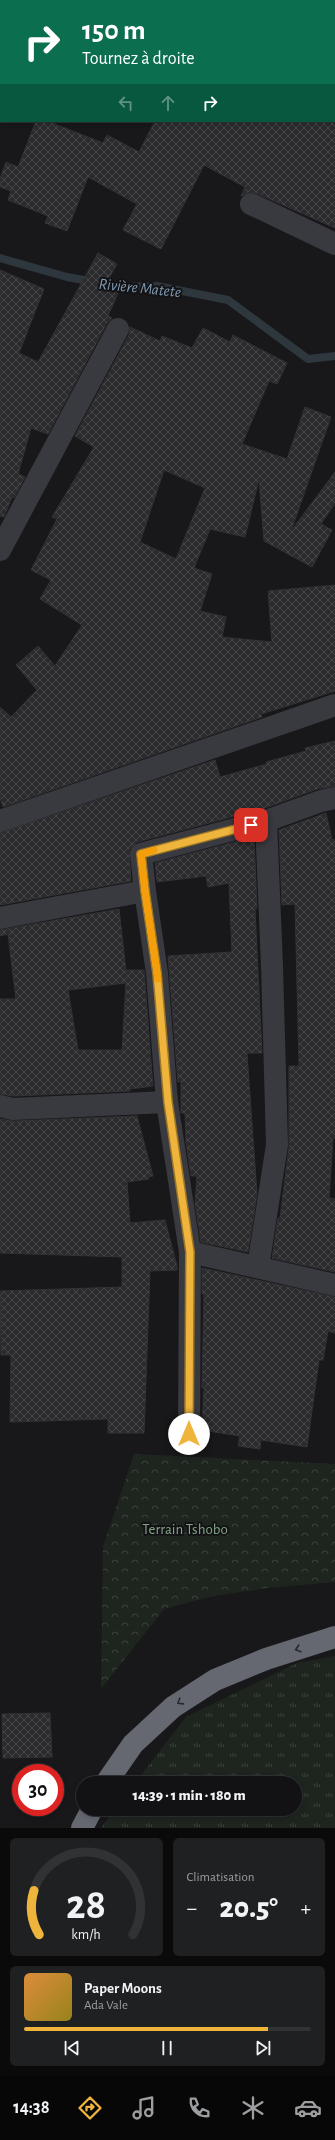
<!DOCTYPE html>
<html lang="fr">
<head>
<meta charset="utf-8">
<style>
	body { margin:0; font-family:"Alegreya Sans",sans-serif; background:#1f2022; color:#f1f3f6; height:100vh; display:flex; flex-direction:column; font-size:15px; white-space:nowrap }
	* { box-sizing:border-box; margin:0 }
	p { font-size:13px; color:#9c9ea0 }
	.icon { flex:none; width:22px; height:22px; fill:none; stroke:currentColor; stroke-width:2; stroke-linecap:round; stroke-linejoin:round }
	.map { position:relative; height:1828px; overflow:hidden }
	.side { display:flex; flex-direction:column; gap:10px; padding:10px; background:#0a0a0b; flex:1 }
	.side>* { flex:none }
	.banner { position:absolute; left:0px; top:0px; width:335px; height:122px; box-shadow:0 2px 6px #0003,0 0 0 1px #313234; background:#0b6e4f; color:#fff; overflow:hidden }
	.speed { position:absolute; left:12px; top:1764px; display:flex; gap:8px; font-size:20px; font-weight:700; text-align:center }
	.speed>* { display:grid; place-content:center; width:52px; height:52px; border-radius:50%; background:#121214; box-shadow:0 2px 6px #0003,0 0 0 1px #313234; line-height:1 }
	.speed .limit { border:6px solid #d22; background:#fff; color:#111 }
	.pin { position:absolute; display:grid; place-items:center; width:34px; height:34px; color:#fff; margin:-17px; border-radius:8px; box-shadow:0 2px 6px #0006 }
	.me { position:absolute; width:44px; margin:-22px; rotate:0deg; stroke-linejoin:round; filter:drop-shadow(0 0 3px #0008) }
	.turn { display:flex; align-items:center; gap:14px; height:84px; padding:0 16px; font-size:18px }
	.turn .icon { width:52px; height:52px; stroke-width:2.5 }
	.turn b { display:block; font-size:28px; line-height:34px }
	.lanes { display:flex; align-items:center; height:38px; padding:0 16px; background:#0003; justify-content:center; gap:20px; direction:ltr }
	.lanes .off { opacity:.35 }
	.big { font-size:30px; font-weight:800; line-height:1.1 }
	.side .tile { flex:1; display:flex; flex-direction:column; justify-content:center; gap:6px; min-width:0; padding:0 14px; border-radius:6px; background:#1f2022 }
	.side .dial { align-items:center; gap:0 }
	.dial svg { height:104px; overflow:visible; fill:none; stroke:#313234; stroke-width:7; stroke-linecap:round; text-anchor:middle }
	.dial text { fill:#f1f3f6; stroke:none }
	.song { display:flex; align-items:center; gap:12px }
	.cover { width:48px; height:48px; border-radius:6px; background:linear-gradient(135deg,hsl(30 70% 55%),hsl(50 70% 35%)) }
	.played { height:4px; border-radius:2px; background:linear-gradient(90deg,#efb43c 85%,#313234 85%) }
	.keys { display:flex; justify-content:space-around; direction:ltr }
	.heat { display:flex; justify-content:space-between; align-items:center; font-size:22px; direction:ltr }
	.side .tiles { flex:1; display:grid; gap:10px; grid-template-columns:1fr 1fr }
	.tile:last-child { grid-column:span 2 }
	.trip { position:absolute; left:76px; top:1776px; width:226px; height:40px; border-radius:20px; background:#121214; box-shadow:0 2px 6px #0003,0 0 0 1px #313234; font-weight:800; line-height:40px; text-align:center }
	.tab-bar { display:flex; height:64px; justify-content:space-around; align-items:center; background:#070708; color:#9c9ea0 }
	.tab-bar .icon { width:28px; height:28px }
	.tab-bar .active { color:#efb43c }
	.tab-bar b { font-size:18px; color:#f1f3f6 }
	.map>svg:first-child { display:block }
	.grass { fill:url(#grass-tufts) }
	.park { fill:url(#park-crowns) }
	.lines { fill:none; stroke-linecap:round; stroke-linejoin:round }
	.stream { stroke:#2e373e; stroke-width:8 }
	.building { fill:url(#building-cross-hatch); stroke:#323236; fill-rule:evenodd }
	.street { stroke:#393a3f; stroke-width:22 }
	.highway { stroke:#656870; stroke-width:22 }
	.oneway { stroke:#28282c }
	.route-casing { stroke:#9b7527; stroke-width:10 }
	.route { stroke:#efb43c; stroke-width:7 }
	.slow { stroke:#f59e0b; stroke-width:7 }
	.labels { text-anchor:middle; stroke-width:4; stroke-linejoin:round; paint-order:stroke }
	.park-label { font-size:15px; fill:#82a485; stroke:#131315 }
	.water-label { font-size:16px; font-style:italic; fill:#839cb4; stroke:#131315 }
</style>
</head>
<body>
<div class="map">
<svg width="335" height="1828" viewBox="0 0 335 1828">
	<defs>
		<pattern id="grass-tufts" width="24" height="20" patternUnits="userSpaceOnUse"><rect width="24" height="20" fill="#1e251f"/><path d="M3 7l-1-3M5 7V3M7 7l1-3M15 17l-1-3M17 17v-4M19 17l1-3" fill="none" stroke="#3c423d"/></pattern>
		<pattern id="park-crowns" width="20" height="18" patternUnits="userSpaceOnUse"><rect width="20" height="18" fill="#1e251f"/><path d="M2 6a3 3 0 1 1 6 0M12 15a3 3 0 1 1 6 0" fill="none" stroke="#3c423d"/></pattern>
		<pattern id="building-cross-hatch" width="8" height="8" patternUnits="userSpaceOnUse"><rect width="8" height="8" fill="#2b2b2e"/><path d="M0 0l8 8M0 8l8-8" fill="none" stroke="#47474a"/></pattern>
	</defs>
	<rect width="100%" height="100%" fill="#18181a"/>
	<polygon class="grass" points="335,1656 335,1828 101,1828 115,1809 295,1809 295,1783 135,1783 186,1717 297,1663"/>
	<polygon class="park" points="134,1454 335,1464 335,1582 267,1588 213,1596 164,1609 101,1689 103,1547"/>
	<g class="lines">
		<polyline class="stream" points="0,258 67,277 122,287 157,286 228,300 308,359 335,356"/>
	</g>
	<g class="building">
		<polygon points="36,121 47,121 103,143 107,135 139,152 155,121 335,121 335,228 256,193 250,192 241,196 245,187 204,165 161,249 123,230 137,204 88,177 67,231 45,223 48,216 8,200 11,191 0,187 0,179 6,162 18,167"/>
		<polygon points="98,253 117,264 104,287 118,293 108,316 112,318 107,323 48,434 31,428 18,474 25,477 14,498 12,497 4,517 0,516 0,270 44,289 19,353 38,362"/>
		<path d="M130 327 160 341 162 336 192 348 203 328 230 342 233 335 287 363 277 384 269 381 242 444 287 459 305 407 331 417 291 531 335 472V503L321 524 332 530 312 567 264 541 259 479 245 537 210 529 194 568 212 574 200 611 226 617 222 637 272 642 268 591 335 585V691L261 714 262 717 3 807 0 798V707L11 717 37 690 16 665 38 646 55 666 82 625 40 599 51 580 31 570 57 519 52 517 94 447 75 436 129 335ZM164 470 205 488 176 559 140 542Z"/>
		<polygon points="335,741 335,786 317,789 262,809 137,842 129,850 131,881 0,905 0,833 215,760 220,777 267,764 266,762 306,751 305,748"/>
		<polygon points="326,813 332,840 335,840 335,1138 333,1138 329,1198 335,1199 335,1272 272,1258 278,1218 280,1218 289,1147 289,1066 299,1066 295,904 282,905 279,830"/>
		<polygon points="254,837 257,908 255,909 262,1053 247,1053 257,1194 248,1252 201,1242 195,1204 197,1176 191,1176 186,1142 185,1113 181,1113 181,1081 178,1082 168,956 232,952 229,883 208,887 206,876 157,882 155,863"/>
		<path d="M119 909 127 980V970H144L153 1086 130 1089V1091L14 1096 0 1094V999H16L8 934 0 936V930ZM126 983 122 1050H78L68 990Z"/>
		<polygon points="137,1116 153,1176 148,1177 149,1179 127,1182 130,1223 165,1220 177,1266 177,1270 150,1271 144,1433 108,1433 108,1419 10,1422 11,1355 1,1355 0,1291 122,1287 122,1257 0,1253 0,1119 14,1121"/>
		<polygon points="202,1268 335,1297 335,1333 328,1331 323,1360 319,1360 307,1447 261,1440 260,1449 238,1446 240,1436 202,1430 204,1387 202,1388 204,1294 202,1294"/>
		<polygon points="50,1713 52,1757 3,1758 2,1714"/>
	</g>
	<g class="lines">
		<g class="street">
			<polyline points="176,0 179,1"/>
			<polyline points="16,1 16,0"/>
			<polyline points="0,41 1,38"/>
			<polyline points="334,67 335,67"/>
			<polyline points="251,204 335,244"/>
			<polyline points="0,550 118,329"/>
			<polyline points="0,821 335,705"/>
			<polyline points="0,918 145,891"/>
			<polyline points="0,1106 13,1109 167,1102"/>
			<polyline points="190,1252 335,1285"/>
			<polyline points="258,1267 277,1145 272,966 266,821"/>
			<polyline points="189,1434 190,1252 167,1102 157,973 145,891 141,854 266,821 321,801 335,798"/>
		</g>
		<g class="highway">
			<polyline points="106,1783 133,1744 173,1707 215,1680 266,1659 335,1637"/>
			<polyline points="82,1828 92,1809"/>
		</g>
	</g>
	<defs><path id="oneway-chevron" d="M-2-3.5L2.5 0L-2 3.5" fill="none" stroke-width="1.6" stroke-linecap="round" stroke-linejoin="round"/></defs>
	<g class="oneway">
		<use href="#oneway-chevron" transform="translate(298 1649) rotate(162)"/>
		<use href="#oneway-chevron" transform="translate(180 1702) rotate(148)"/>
	</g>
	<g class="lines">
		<g class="route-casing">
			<polyline id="route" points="189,1434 190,1252 168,1102 157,973 145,891 141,854 251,825"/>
		</g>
		<use href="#route" class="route"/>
		<polyline class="slow" points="154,850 141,854 145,891 158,979"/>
	</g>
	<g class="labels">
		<g class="park-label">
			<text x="185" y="1534">Terrain Tshobo</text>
		</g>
		<g class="water-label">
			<text transform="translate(140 287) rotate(6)" y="6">Rivière Matete</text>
		</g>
	</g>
</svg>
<div class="speed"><div class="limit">30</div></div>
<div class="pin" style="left:251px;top:825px;background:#d93025"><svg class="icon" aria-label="arrive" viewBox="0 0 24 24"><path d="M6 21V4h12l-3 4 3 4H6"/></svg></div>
<svg class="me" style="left:189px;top:1434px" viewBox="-20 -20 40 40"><circle r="19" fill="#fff"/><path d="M0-13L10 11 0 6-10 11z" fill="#efb43c"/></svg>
<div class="trip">14:39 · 1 min · 180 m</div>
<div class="banner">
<div class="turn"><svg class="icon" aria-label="right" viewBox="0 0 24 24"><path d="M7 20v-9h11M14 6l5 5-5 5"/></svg><div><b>150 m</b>Tournez à droite</div></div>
<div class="lanes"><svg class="icon off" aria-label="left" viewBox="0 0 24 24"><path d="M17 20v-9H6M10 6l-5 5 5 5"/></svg><svg class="icon off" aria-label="ahead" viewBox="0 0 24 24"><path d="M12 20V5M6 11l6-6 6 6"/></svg><svg class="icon" aria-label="right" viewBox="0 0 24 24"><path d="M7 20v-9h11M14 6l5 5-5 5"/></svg></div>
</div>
</div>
<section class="side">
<div class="tiles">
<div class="tile dial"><svg viewBox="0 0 100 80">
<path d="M14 69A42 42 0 1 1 86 69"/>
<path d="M14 69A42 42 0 0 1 10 35" stroke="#efb43c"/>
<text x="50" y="56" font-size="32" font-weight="700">28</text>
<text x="50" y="72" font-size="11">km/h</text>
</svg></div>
<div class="tile"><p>Climatisation</p>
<div class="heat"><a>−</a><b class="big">20.5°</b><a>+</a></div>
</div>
<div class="tile">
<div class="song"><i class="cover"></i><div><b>Paper Moons</b><p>Ada Vale</p></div></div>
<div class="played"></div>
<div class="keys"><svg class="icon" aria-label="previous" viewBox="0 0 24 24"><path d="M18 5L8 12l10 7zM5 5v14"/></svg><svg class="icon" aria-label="pause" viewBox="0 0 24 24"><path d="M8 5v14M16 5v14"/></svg><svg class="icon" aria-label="next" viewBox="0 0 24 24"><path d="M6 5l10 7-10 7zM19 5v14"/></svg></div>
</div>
</div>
</section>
<nav class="tab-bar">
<b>14:38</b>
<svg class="icon active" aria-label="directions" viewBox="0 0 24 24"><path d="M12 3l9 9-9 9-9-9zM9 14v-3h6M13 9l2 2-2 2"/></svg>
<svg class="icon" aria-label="music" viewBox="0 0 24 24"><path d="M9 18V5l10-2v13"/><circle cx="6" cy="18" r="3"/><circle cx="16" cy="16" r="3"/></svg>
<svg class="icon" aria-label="phone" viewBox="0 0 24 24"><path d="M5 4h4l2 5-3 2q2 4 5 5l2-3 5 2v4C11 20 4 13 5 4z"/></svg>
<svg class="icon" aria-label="climate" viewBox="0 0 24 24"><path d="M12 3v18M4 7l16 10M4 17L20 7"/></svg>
<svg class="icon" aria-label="car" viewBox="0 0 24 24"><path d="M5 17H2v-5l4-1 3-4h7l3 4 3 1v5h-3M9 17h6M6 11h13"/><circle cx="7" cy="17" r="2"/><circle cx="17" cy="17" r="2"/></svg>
</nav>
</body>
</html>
